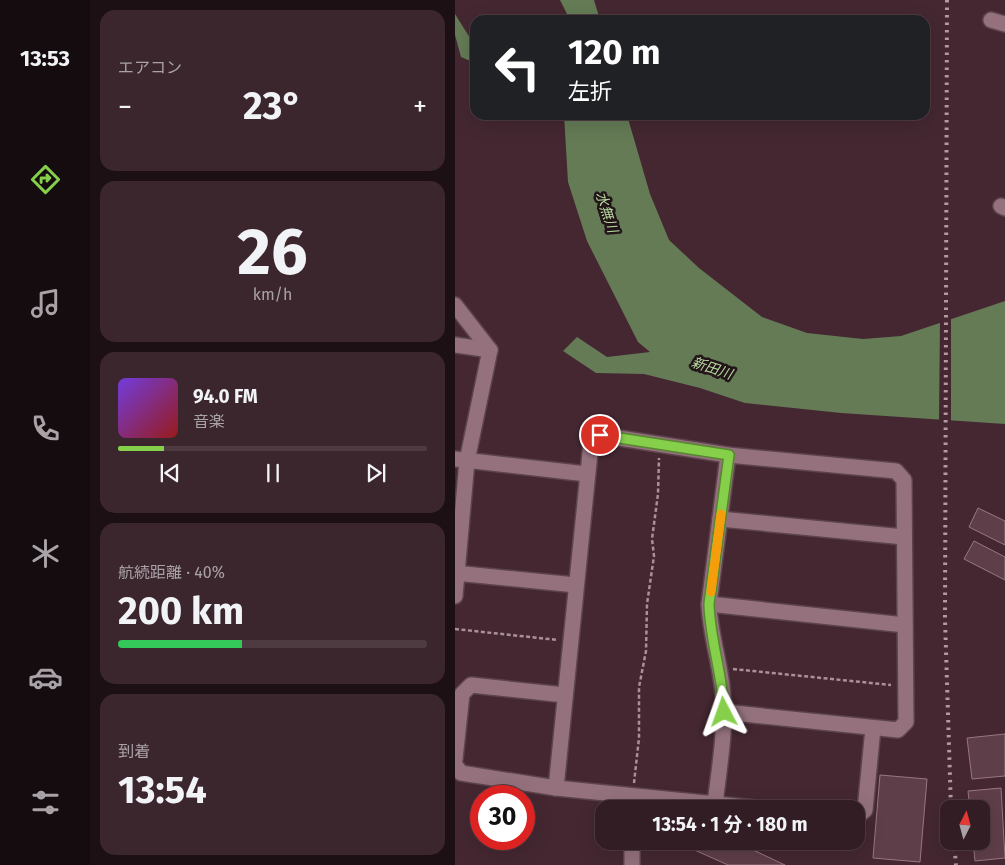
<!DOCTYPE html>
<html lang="ja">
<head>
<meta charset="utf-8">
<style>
	body { margin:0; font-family:"Fira Sans","Noto Sans JP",sans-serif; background:#3b262d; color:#f1f3f6; height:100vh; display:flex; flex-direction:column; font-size:19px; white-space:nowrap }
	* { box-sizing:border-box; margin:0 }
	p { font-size:16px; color:#a9a2a7 }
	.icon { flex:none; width:28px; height:28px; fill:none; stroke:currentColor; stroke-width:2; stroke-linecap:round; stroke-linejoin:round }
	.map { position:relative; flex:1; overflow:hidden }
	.details { display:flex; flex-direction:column; gap:10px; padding:10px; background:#1c1014; width:365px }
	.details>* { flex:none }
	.banner { position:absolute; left:15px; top:15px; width:460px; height:105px; border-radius:15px; box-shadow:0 5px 20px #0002,0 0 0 1px #4e3b42; background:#202124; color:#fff; overflow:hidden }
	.needle { width:32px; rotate:6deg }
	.fabs { position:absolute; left:485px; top:800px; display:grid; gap:10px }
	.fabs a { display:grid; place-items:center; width:50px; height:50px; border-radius:10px; background:#331d25; box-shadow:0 5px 20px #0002,0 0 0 1px #4e3b42; font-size:25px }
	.speed { position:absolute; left:15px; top:785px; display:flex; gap:10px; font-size:25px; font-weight:700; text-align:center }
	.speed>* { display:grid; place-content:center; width:65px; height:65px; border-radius:50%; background:#331d25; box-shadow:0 5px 20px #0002,0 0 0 1px #4e3b42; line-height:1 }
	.speed .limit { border:8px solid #d22; background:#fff; color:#111 }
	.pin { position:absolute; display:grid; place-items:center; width:42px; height:42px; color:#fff; margin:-21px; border:2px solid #fff; border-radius:50%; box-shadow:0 1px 5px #0007 }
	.me { position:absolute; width:55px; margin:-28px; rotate:356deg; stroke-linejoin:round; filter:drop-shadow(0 0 4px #0008) }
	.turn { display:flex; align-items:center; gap:18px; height:105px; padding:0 15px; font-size:22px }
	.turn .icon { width:65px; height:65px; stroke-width:2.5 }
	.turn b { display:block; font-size:35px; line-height:42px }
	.big { font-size:38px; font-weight:700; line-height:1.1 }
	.details .card { flex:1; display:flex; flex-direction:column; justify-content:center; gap:8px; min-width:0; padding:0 18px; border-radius:15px; background:#3b262d }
	.details .dial { align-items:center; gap:0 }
	.dial b { font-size:65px; line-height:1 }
	.song { display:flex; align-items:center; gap:15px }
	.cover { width:60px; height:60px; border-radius:8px; background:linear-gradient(135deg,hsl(260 70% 55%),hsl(0 70% 35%)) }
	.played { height:5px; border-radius:2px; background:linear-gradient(90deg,#86cf4b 15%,#4e3b42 15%) }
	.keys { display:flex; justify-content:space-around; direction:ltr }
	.heat { display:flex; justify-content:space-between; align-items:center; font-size:28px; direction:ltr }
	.charge { height:8px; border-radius:4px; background:linear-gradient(90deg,#34c759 40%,#4e3b42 0) }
	.trip { position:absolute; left:140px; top:800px; width:270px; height:50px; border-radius:15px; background:#331d25; box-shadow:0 5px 20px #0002,0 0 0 1px #4e3b42; font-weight:700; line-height:50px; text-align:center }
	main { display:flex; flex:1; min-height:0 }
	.tabs { display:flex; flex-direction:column; width:90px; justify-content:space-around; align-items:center; background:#140c0f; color:#a9a2a7 }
	.tabs .icon { width:35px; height:35px }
	.tabs .active { color:#86cf4b }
	.tabs b { font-size:22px; color:#f1f3f6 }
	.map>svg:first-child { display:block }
	.water { fill:#647b56 }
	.pier { fill:#442731 }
	.building { fill:#5e3e49; stroke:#9a7782 }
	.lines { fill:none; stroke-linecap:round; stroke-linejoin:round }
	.street-casing { stroke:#5c434c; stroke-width:18 }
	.path { stroke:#aa9199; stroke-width:2.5; stroke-dasharray:4 2.5; stroke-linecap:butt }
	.street { stroke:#94717c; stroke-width:15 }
	.rail { stroke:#b29aa1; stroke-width:4; stroke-dasharray:2.5 5; stroke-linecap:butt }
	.route-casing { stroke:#578731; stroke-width:12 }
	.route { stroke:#86cf4b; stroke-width:9 }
	.slow { stroke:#f59e0b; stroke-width:9 }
	.labels { text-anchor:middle; stroke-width:5; stroke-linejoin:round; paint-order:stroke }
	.water-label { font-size:14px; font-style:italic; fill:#b6db9e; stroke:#221419 }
</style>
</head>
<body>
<main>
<nav class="tabs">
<b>13:53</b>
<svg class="icon active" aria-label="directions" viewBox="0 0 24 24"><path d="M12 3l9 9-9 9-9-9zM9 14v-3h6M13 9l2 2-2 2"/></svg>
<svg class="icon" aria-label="music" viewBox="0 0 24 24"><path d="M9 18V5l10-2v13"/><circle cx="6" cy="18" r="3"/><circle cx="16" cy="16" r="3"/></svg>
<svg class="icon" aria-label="phone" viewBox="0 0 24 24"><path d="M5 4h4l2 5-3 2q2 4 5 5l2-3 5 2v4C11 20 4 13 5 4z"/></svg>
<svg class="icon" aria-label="climate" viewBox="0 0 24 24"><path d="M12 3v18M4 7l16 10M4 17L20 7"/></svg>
<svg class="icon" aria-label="car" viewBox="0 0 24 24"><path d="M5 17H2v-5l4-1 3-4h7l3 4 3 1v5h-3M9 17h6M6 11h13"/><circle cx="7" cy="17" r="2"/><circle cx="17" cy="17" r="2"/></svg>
<svg class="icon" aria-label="filters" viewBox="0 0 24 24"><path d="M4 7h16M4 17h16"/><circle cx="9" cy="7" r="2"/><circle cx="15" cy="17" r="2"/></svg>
</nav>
<section class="details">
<div class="card"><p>エアコン</p>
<div class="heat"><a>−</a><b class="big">23°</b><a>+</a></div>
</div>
<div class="card dial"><b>26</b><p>km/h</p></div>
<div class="card">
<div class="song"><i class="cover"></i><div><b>94.0 FM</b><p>音楽</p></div></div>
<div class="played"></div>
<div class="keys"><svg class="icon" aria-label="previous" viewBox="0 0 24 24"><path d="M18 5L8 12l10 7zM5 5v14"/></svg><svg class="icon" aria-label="pause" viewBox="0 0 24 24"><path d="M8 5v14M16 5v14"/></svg><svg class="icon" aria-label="next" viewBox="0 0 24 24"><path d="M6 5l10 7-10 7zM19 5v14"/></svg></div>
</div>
<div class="card"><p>航続距離 · 40%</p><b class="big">200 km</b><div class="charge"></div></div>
<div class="card"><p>到着</p><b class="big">13:54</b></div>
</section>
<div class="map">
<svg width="550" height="865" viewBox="0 0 550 865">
	<rect width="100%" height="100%" fill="#442731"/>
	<g class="water">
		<polygon points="105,0 139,0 145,20 115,20"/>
		<polygon points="0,14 20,46 20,63 6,57 0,35"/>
		<polygon points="109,115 121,119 120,115 172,115 195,194 214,240 244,268 307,317 352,333 408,339 446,336 550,301 550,424 386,413 290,403 245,388 189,374 141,373 108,351 122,337 152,357 195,352 183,342 132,241 113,182"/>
	</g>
	<polygon class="pier" points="496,317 496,423 484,422 485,320"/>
	<g class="building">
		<polygon points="523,508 550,521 550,545 514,527"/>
		<polygon points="519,541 550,557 550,580 509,559"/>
		<polygon points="550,734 550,776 517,779 512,738"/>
		<polygon points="425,775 472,779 465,862 418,858"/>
		<polygon points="546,788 550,858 520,861 518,841 526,841 526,809 515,809 513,791"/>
		<polygon points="238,841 279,841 330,865 273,865 235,848"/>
	</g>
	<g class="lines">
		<g class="street-casing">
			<g id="street">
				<polyline points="536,20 550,24"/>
				<polyline points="546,206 550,208"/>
				<polyline points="0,305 35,350 12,461 0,596"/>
				<polyline points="0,345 35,350"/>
				<polyline points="0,459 132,474"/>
				<polyline points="265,519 449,537"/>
				<polyline points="0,573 121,585"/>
				<polyline points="254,604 450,625"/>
				<polyline points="0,759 7,694 16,685 110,695"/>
				<polyline points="0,765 6,773 101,788 310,809"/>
				<polyline points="101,788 136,443 145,435 273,455 441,471 449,480 451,722 443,730 269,712"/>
				<path d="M260 804C264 769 271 731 268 696 266 665 255 635 254 604L273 455"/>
				<polyline points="401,817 410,810 418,728"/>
				<polyline points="177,865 177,841"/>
			</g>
		</g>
		<g class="path">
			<polyline points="0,629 103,640"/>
			<polyline points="278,669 436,685"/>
			<polyline points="179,783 184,738 184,687 191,651 192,604 199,556 197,539 203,494 204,458"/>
		</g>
		<use href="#street" class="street"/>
		<g class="rail">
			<polyline points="492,0 490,619 496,809"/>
			<polyline points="499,841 501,865"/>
		</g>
	</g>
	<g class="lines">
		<g class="route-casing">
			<path id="route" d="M145 435 274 455 254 604C255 641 268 676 269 712"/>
		</g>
		<use href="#route" class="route"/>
		<polyline class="slow" points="256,592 266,514"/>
	</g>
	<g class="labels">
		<g class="water-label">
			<text transform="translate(152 212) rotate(72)" y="5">水無川</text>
			<text transform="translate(257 368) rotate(18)" y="5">新田川</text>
		</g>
	</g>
</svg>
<div class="fabs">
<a><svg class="needle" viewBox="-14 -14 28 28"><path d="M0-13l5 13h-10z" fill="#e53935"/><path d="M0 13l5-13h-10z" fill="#a9a2a7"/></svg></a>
</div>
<div class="speed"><div class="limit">30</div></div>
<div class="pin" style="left:145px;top:435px;background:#d93025"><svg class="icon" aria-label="arrive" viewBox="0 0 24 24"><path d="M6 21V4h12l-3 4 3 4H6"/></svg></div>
<svg class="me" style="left:269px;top:712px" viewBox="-20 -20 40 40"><path d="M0-17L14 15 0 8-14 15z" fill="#86cf4b" stroke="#fff" stroke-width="4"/></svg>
<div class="trip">13:54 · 1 分 · 180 m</div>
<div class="banner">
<div class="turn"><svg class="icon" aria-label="left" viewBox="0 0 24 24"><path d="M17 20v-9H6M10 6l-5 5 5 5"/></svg><div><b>120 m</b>左折</div></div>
</div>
</div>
</main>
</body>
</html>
